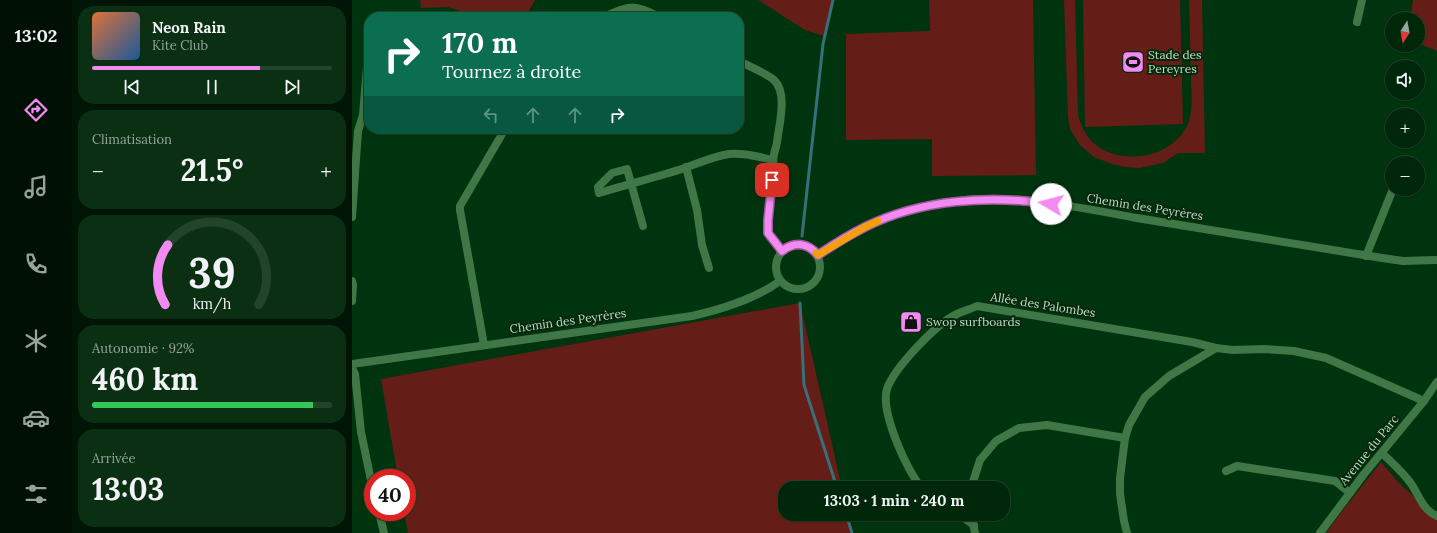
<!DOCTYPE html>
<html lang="fr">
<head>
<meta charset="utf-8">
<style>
	body { margin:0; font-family:Lora,serif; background:#0a2f13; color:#f1f3f6; height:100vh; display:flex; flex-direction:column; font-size:15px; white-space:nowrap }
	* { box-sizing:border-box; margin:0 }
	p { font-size:13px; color:#95a59c }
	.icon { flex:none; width:22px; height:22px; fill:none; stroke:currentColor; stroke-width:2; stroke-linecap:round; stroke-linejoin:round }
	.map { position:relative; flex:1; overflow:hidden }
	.side { display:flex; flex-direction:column; gap:6px; padding:6px; background:#001506; width:280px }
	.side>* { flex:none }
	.banner { position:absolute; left:12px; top:12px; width:380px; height:122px; border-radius:16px; box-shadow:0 1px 3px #0004,0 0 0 1px #22442b; background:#0b6e4f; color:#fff; overflow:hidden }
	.needle { width:26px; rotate:191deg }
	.controls { position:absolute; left:1033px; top:12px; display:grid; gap:8px }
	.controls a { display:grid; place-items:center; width:40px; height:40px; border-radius:50%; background:#00270a; box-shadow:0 1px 3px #0004,0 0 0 1px #22442b; font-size:20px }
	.speed { position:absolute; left:12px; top:469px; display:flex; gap:8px; font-size:20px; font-weight:700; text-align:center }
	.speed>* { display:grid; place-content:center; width:52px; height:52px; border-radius:50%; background:#00270a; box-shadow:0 1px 3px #0004,0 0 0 1px #22442b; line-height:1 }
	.speed .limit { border:6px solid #d22; background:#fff; color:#111 }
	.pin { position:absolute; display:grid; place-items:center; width:34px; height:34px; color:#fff; margin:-17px; border-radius:8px; box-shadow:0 2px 6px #0006 }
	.me { position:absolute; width:44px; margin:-22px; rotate:278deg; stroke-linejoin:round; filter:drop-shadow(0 0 3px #0008) }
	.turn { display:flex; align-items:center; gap:14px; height:84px; padding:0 12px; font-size:18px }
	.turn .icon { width:52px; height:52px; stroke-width:2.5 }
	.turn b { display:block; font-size:28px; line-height:34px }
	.lanes { display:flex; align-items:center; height:38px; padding:0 12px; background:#0003; justify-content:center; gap:20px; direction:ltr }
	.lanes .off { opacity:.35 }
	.big { font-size:30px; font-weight:800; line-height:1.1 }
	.side .widget { flex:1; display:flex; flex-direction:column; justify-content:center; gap:6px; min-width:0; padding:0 14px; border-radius:16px; background:#0a2f13 }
	.side .dial { align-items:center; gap:0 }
	.dial svg { height:104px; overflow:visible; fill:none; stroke:#22442b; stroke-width:7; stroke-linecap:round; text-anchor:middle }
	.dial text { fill:#f1f3f6; stroke:none }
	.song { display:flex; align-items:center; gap:12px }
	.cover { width:48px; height:48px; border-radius:6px; background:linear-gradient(135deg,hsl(20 70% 55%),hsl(210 70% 35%)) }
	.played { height:4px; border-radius:2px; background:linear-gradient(90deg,#f38af2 70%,#22442b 70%) }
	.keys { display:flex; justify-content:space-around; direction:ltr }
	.heat { display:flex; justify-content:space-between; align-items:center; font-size:22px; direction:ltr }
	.charge { height:6px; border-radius:3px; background:linear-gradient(90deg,#34c759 92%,#22442b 0) }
	.trip { position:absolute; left:426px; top:481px; width:232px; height:40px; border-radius:16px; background:#00270a; box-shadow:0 1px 3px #0004,0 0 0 1px #22442b; font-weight:800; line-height:40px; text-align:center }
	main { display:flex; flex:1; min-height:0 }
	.dock { display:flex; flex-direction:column; width:72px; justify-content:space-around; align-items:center; background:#001004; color:#95a59c }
	.dock .icon { width:28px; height:28px }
	.dock .active { color:#f38af2 }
	.dock b { font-size:18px; color:#f1f3f6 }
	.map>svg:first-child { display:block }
	.green { fill:#651d18 }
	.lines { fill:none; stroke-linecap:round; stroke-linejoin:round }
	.stream { stroke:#377078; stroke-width:3 }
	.minor { stroke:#3f7747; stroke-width:8 }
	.tertiary { stroke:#3f7747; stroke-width:8 }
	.route-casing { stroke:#9e5a9d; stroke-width:10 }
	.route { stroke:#f38af2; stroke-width:7 }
	.slow { stroke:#f59e0b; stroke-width:7 }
	.labels { text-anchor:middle; stroke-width:4; stroke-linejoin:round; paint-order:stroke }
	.poi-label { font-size:12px; fill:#bdddc0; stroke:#06280d; text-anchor:start }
	.street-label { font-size:12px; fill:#bdddc0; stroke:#06280d }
</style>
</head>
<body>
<main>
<nav class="dock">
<b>13:02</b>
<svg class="icon active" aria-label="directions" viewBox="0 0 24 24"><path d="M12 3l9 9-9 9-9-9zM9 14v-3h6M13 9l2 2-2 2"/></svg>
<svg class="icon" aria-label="music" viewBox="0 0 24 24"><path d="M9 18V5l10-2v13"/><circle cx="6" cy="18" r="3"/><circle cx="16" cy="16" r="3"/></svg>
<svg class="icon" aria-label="phone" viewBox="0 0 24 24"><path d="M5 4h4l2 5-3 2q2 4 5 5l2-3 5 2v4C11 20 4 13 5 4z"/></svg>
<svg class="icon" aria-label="climate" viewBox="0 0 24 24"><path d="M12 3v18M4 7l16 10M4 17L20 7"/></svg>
<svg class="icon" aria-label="car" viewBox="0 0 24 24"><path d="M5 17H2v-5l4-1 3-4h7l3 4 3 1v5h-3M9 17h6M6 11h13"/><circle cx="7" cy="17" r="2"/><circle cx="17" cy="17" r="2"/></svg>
<svg class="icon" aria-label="filters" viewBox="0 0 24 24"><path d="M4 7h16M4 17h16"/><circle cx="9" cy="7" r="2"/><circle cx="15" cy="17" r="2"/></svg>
</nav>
<section class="side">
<div class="widget">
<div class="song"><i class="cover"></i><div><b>Neon Rain</b><p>Kite Club</p></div></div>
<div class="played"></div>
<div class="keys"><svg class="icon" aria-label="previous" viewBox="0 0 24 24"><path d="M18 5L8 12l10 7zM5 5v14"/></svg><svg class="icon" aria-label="pause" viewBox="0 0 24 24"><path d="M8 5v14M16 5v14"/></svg><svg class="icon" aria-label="next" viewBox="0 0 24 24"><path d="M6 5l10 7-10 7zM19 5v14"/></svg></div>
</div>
<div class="widget"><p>Climatisation</p>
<div class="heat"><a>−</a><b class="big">21.5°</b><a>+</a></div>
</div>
<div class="widget dial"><svg viewBox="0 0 100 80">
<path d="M14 69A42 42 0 1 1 86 69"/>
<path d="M14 69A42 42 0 0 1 16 23" stroke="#f38af2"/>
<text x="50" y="56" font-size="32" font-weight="700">39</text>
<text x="50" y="72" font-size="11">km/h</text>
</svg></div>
<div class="widget"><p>Autonomie · 92%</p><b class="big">460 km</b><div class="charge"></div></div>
<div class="widget"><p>Arrivée</p><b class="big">13:03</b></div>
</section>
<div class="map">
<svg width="1085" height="533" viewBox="0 0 1085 533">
	<rect width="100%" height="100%" fill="#00340e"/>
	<g class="green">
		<polygon points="68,0 183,0 174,17 127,17 96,7 69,8"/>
		<polygon points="406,0 482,0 472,36 453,30"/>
		<polygon points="577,0 681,0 684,175 580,176 580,139 494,140 494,34 578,31"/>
		<path d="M712 0H723L726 115C732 137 744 150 766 155 793 161 824 150 836 124 842 110 839 91 839 76 838 51 838 25 837 0H850L853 153H826L811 163 787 168 773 167 760 164 742 157 728 145 718 129 716 116Z"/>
		<polygon points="731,0 828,0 831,124 733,127"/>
		<polygon points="1061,0 1085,0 1085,51 1066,43 1066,19 1058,19"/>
		<polygon points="448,303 490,488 433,488 433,514 496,514 501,533 56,533 52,512 55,512 55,478 46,478 29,379"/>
		<polygon points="1029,462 1047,483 1085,518 1085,533 974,533 991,510"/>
	</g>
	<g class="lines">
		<g class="stream">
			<polyline points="450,236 471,44 481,0"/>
			<polyline points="448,303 452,385 485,488"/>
			<polyline points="494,514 500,533"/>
		</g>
		<g class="minor">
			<path d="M251 17C278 6 281 3 307 17"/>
			<polyline points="1005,22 1010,0"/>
			<path d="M387 61C396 66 414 73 422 80 436 93 427 125 425 142 424 151 419 156 422 166L415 221 416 233 430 251"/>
			<polyline points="1050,163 1051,162"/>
			<polyline points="334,167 345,210 350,245 357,268"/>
			<polyline points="0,217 6,131 11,115 17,42"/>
			<path d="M291 226 275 169 260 173 246 187 247 193C276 184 305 177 333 168 347 163 362 156 377 154 389 153 409 157 420 160"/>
			<polyline points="1014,256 1041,189"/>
			<polyline points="0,281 1,285 0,301"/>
			<polyline points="132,345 108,210 108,206 153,129"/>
			<polyline points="0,368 3,374 9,432 21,490"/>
			<path d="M1030 453C1040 463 1052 473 1060 485 1067 496 1071 510 1085 516"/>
			<polyline points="874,471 885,466 983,481 998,493"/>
			<path d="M570 488C555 472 528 411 535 389 542 368 585 323 605 314 611 311 619 309 625 306L840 342 864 348"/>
			<polyline points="619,488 628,460 644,441 667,428 695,425 773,438"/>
			<polyline points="27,512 32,533"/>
			<polyline points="606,514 622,525"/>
			<polyline points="619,514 623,533"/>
			<polyline points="775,533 772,521 768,494 768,478 773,438 777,425 793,397 817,376 864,348 881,350 912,349 942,351 974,358 1072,401"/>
			<polyline points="968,533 1012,474 1072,401 1085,382"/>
		</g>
		<g class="tertiary">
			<circle cx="446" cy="267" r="22"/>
			<path d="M466 255C481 246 497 236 513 227 540 213 574 205 605 201 662 193 729 208 785 218 867 231 948 245 1030 258L1051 261 1085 260"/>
			<path d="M0 364 340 316C371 309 403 299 428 281"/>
		</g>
	</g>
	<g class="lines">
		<g class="route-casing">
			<path id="route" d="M420 180 416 221V233L430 251C443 241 456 243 466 255 481 245 497 235 513 227 569 199 638 195 699 204"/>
		</g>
		<use href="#route" class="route"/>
		<polyline class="slow" points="464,253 466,255 513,227 526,221"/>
	</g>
	<defs>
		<g id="stadium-square" transform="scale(1.15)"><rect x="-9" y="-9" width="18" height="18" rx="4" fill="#f38af2" stroke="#06280d"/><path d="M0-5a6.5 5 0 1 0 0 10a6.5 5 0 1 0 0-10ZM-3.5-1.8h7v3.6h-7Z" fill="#111"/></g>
		<g id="shop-square" transform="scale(1.15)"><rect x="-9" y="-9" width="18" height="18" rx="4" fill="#f38af2" stroke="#06280d"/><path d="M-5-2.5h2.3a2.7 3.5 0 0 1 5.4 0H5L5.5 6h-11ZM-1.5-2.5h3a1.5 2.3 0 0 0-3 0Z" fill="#111"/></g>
	</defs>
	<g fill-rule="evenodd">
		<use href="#stadium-square" x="781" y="62"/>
		<use href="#shop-square" x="559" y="322"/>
	</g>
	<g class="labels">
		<g class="poi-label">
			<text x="796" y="59">Stade des<tspan x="796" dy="14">Pereyres</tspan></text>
			<text x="574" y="326">Swop surfboards</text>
		</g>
		<g class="street-label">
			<text transform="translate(793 207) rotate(9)" y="4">Chemin des Peyrères</text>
			<text transform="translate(691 305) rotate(9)" y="4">Allée des Palombes</text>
			<text transform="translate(216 321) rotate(-8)" y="4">Chemin des Peyrères</text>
			<text transform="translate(1017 450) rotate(-51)" y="4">Avenue du Parc</text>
		</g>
	</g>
</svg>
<div class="controls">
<a><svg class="needle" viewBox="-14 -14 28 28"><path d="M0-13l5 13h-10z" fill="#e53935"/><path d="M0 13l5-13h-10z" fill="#95a59c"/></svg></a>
<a><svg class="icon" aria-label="sound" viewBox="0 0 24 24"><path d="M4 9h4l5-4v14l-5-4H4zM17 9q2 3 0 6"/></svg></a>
<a>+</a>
<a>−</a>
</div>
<div class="speed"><div class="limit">40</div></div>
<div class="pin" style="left:420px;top:180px;background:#d93025"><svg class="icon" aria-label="arrive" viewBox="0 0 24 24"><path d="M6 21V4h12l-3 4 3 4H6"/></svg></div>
<svg class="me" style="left:699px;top:204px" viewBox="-20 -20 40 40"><circle r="19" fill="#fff"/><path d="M0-13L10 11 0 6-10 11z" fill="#f38af2"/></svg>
<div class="trip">13:03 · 1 min · 240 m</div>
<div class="banner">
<div class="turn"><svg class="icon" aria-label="right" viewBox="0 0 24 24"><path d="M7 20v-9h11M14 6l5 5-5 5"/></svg><div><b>170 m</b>Tournez à droite</div></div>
<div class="lanes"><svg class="icon off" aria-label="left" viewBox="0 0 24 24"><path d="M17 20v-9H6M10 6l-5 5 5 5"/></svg><svg class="icon off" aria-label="ahead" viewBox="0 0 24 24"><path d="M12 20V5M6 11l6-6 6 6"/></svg><svg class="icon off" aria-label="ahead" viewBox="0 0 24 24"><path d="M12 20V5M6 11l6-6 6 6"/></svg><svg class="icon" aria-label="right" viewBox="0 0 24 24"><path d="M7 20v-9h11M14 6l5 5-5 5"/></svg></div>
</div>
</div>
</main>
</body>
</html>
